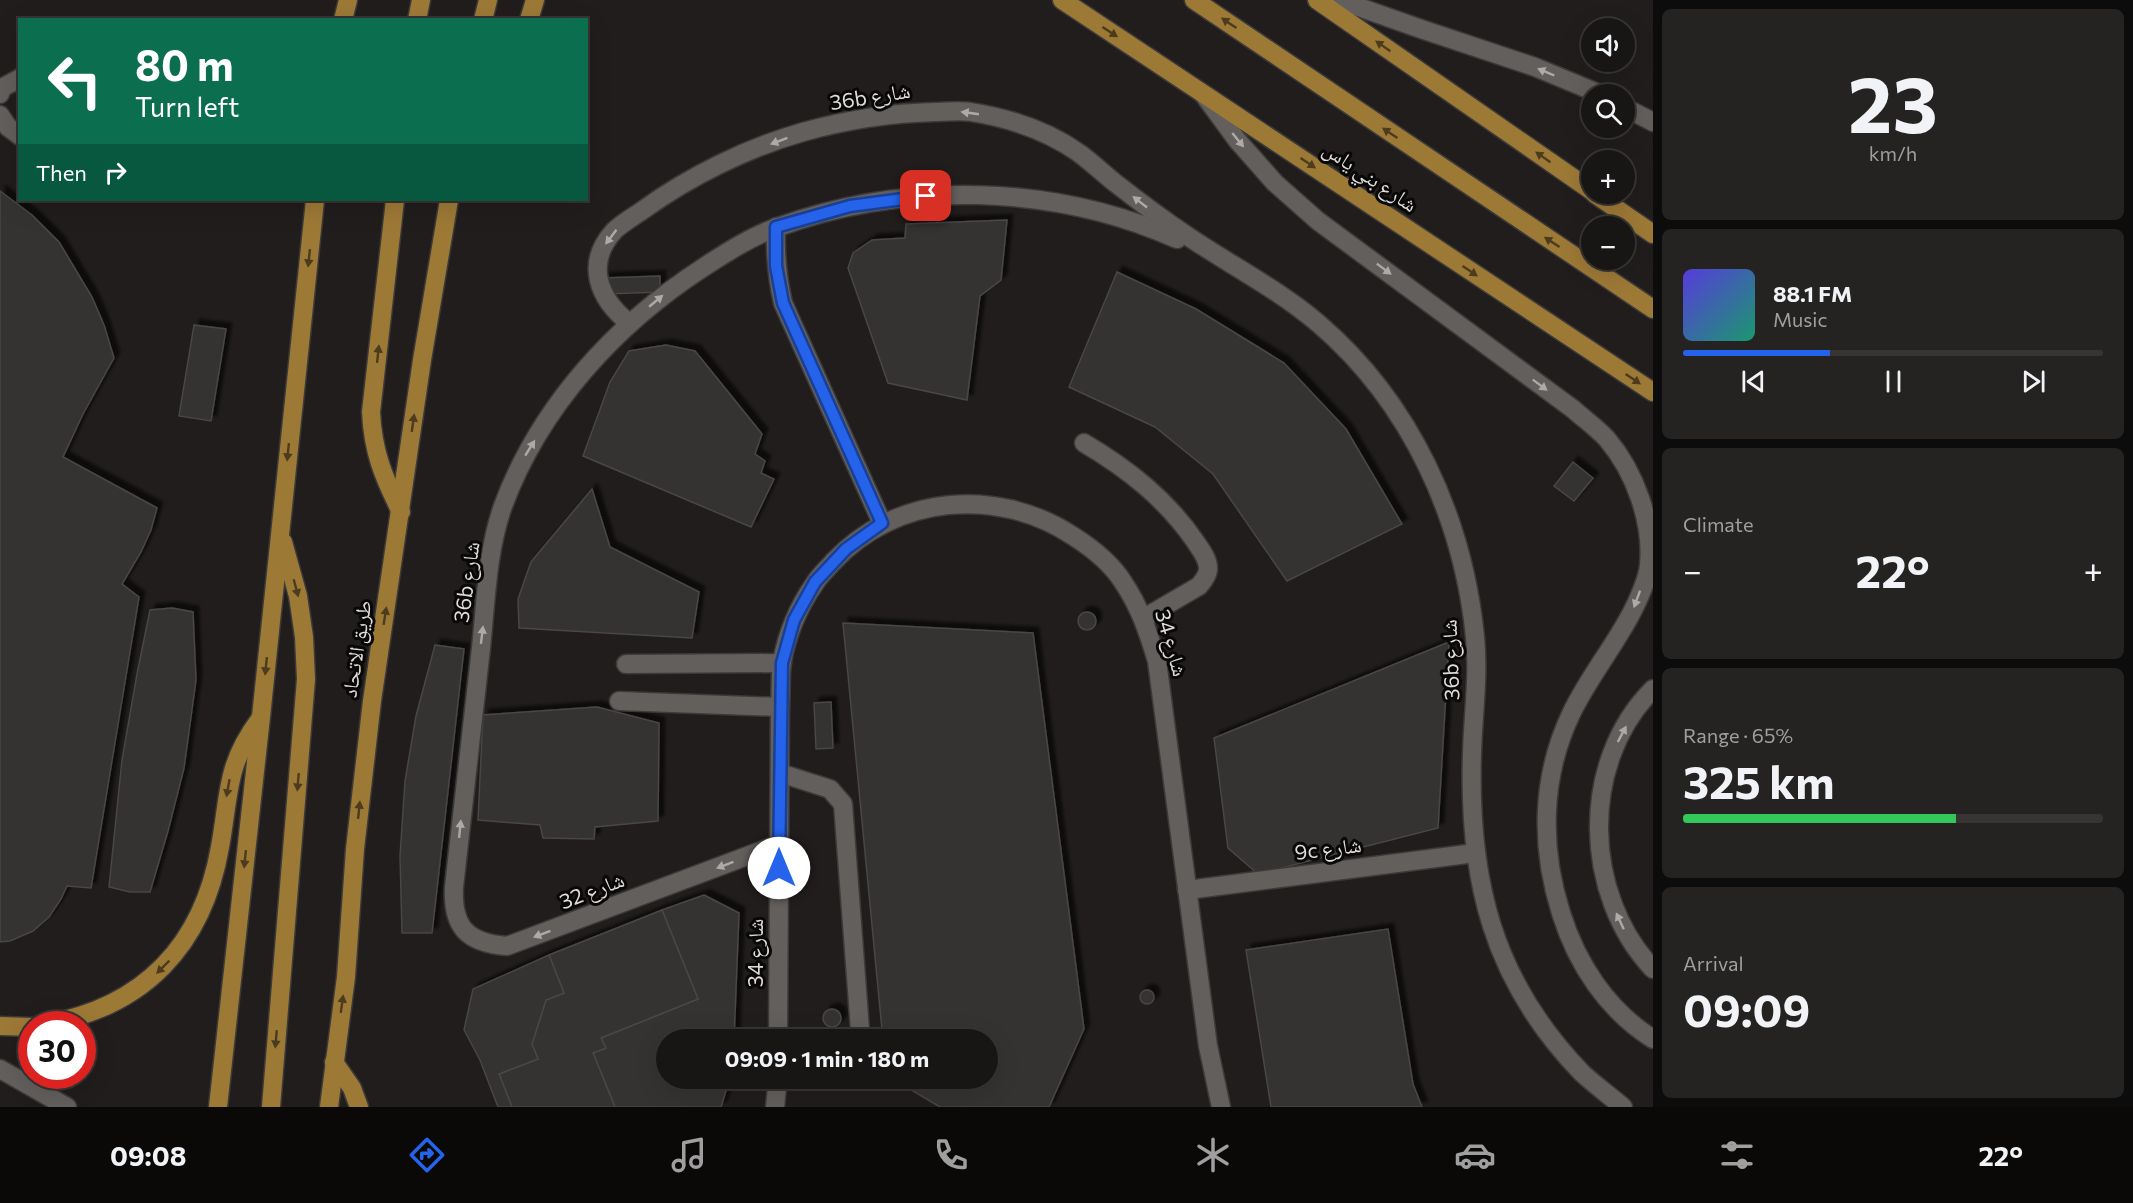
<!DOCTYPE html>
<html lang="en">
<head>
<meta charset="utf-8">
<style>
	body { margin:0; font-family:Commissioner,"Noto Naskh Arabic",sans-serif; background:#252322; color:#f1f3f6; height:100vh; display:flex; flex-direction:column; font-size:22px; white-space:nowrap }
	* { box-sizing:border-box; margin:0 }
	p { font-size:20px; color:#9f9fa0 }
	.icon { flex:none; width:33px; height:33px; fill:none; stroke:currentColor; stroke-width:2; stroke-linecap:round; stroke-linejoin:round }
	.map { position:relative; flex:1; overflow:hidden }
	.panel { display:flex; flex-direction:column; gap:9px; padding:9px; background:#0d0c0c; width:480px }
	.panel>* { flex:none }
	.banner { position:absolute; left:18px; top:18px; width:570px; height:183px; border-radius:0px; box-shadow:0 6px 24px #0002,0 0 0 2px #363534; background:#0b6e4f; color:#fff; overflow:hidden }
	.fabs { position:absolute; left:1581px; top:18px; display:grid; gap:12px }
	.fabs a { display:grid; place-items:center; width:54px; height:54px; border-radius:50%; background:#181615; box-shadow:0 6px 24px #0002,0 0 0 2px #363534; font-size:30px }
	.speed { position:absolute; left:18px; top:1011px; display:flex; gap:12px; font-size:30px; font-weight:700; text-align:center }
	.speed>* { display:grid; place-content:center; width:78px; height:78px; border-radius:50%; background:#181615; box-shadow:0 6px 24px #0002,0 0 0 2px #363534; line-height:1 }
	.speed .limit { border:9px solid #d22; background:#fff; color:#111 }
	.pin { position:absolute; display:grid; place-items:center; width:51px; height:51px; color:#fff; margin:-26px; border-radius:12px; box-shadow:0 3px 9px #0006 }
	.me { position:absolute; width:66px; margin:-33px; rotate:0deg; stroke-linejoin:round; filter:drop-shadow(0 0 4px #0008) }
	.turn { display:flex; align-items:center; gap:21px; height:126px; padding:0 18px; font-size:27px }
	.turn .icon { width:78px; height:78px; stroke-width:2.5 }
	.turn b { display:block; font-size:42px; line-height:51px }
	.then { display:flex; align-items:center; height:57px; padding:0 18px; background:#0003; gap:12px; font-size:22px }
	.big { font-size:45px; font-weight:700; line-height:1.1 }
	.panel .widget { flex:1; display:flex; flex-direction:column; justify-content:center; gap:9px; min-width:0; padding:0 21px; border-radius:9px; background:#252322 }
	.panel .dial { align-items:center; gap:0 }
	.dial b { font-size:78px; line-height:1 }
	.song { display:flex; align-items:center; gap:18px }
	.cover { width:72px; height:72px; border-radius:9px; background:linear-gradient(135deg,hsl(250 70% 55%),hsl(160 70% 35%)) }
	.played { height:6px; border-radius:3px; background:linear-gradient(90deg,#2563eb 35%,#363534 35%) }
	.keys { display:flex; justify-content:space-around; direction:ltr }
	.heat { display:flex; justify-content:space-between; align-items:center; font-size:33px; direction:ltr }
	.charge { height:9px; border-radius:4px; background:linear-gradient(90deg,#34c759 65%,#363534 0) }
	.trip { position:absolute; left:656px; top:1029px; width:342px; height:60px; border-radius:30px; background:#181615; box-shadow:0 6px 24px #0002,0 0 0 2px #363534; font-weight:700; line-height:60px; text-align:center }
	.menu { display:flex; height:96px; justify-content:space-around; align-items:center; background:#0a0908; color:#9f9fa0 }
	.menu .icon { width:42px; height:42px }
	.menu .on { color:#2563eb }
	.menu b { font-size:27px; color:#f1f3f6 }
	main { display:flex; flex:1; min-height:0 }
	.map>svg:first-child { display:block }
	.building { fill:#353131; stroke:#4a4646; stroke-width:1.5; filter:url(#shadow) }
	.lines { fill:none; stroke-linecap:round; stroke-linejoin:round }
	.minor-casing { stroke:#3c3a39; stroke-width:21 }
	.major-casing { stroke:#3c3a39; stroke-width:21 }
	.minor { stroke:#625f5d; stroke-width:18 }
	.major { stroke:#9d7936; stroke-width:18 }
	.oneway { fill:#4c3b1c }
	.oneway2 { fill:#adaba9 }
	.route-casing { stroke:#184099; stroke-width:15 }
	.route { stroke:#2563eb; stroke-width:10 }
	.labels { text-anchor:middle; stroke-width:6; stroke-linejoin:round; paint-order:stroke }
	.street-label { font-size:21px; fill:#dfdddc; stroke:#090807 }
</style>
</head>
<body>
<main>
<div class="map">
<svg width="1653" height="1107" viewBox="0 0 1653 1107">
	<defs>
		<filter id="shadow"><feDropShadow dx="5.5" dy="-5.5" stdDeviation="1.5" flood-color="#0009"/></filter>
	</defs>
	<rect width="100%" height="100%" fill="#201d1c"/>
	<g class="building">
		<polygon points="0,191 32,215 59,242 92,297 104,325 114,358 83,414 63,457 157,508 151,530 141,552 122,584 139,597 91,888 67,886 61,899 49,917 33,931 10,941 0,942"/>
		<polygon points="1007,220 1001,280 980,296 967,400 888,383 848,268 853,253 872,240 905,238 906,224"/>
		<polygon points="1117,272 1196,309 1284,363 1346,429 1402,524 1287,581 1213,474 1155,427 1069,387"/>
		<polygon points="660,276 660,292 605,294 604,278"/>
		<polygon points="194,325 226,329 211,421 179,416"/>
		<polygon points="666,345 695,351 762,434 755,454 765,461 761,473 774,479 751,527 583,456 610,382 629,351"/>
		<polygon points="1573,462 1593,478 1574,501 1554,486"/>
		<polygon points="592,489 610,547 699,592 692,638 519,628 518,599 531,562"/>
		<polygon points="172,608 193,612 196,680 184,768 168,831 150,892 130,892 109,887 122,760 137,674 150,610"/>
		<circle cx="1087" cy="621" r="9"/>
		<polygon points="843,623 1033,633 1084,1029 1049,1107 940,1107 891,1078 987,1078 987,1040 883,1040"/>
		<polygon points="1449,642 1438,828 1258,874 1228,848 1214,738"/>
		<polygon points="435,645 464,649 432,933 402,933 400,856 405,781 416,716"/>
		<polygon points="831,702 833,748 816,749 814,703"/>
		<polygon points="597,707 659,723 658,821 595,827 594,839 543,838 540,825 478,820 483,715"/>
		<polygon points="704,895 739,913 734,1040 666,1040 666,1078 730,1078 721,1107 615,1107 593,1053 606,1048 601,1038 698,999 662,910"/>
		<polygon points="662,910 698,999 601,1038 606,1048 593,1053 615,1107 512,1107 499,1074 538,1059 532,1044 546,1000 564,993 549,955"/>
		<polygon points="1388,929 1413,1084 1422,1107 1271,1107 1246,950"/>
		<polygon points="549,955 564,993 546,1000 532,1044 538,1059 499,1074 512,1107 498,1107 480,1060 464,1030 473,989"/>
		<circle cx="1147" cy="997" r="7"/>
		<circle cx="832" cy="1018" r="9"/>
	</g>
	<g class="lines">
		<g class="minor-casing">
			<g id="minor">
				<polyline points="1339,0 1421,29 1535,67 1600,94"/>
				<polyline points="0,94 2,88 20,78"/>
				<path d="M1204 95 1237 140 1275 183 1318 221 1573 409C1584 419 1597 428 1607 439 1635 472 1653 522 1649 565 1648 578 1638 601 1632 612 1614 647 1588 678 1571 714 1541 777 1540 847 1561 913 1577 964 1607 1010 1653 1039"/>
				<polyline points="1624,107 1653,122"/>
				<polyline points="0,115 8,127 20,136"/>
				<path d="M776 227C775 254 777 277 783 303L882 523"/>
				<path d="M629 323C599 299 584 264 614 231 622 223 633 217 643 210 690 176 747 148 803 132 846 120 891 113 935 112 947 112 960 110 971 112 1008 118 1048 131 1079 153 1091 162 1102 172 1114 182 1137 200 1161 218 1186 235 1230 265 1278 289 1319 324 1411 403 1463 518 1475 637 1479 676 1473 715 1472 753 1468 879 1492 980 1582 1073 1595 1085 1610 1096 1623 1107"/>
				<path d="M1084 443C1128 469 1166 499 1195 541 1200 549 1209 559 1208 570 1207 577 1203 581 1199 586L1144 618"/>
				<polyline points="626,664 782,663"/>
				<path d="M1653 689C1579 763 1583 895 1653 969"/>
				<polyline points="619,701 780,707"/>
				<polyline points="780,773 830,789 843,804 860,1030 856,1040"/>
				<path d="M779 844 507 946C467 943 452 927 454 887 463 807 472 728 481 648 486 601 487 551 503 506 540 406 616 324 704 267 727 252 752 236 778 227 904 181 1054 184 1177 239"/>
				<polyline points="1187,890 1475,853"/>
				<path d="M778 1040 780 707C781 693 780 676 782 662 787 634 799 606 815 583 820 575 827 569 833 562 896 495 997 486 1073 536 1092 548 1111 563 1123 582 1140 607 1148 632 1157 661L1208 1046 1221 1107"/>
				<polyline points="0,1069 67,1107"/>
				<polyline points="775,1107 778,1078"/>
			</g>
		</g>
		<g class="major-casing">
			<g id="major">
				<polyline points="1062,0 1653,392"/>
				<polyline points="1194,0 1653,309"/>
				<polyline points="1317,0 1592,191"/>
				<polyline points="343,20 348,0"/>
				<polyline points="417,20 421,0"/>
				<polyline points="483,20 488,0"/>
				<polyline points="529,20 535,0"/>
				<polyline points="1595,194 1653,234"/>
				<path d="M395 200 371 412C373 452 383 476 401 512"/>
				<path d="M46 1024C144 1007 203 945 220 847 230 793 225 766 260 719"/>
				<polyline points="0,1026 32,1027"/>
				<polyline points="334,1062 352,1088 359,1107"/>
				<polyline points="218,1107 261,717 315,200"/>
				<polyline points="271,1107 306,679 304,637 298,596 283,542"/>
				<polyline points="329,1107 346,977 355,849 372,701 422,360 449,200"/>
			</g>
		</g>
		<use href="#minor" class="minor"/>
		<use href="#major" class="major"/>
	</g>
	<defs><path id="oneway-solid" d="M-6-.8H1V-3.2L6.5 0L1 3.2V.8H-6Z" transform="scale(1.5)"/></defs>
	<g class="oneway">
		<use href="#oneway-solid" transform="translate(1229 23) rotate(-146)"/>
		<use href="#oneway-solid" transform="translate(1110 32) rotate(33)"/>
		<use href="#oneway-solid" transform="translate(1383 46) rotate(-145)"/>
		<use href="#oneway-solid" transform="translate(1390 133) rotate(-146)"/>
		<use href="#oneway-solid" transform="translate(1543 157) rotate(-145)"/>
		<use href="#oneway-solid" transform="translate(1308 163) rotate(34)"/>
		<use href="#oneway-solid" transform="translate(1552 242) rotate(-147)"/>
		<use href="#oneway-solid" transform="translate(309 258) rotate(96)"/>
		<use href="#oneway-solid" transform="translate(1470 271) rotate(34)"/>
		<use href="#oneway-solid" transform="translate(378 354) rotate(-84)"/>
		<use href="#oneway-solid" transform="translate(1633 379) rotate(34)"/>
		<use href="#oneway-solid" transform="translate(413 423) rotate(-82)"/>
		<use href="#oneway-solid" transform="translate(288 452) rotate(96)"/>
		<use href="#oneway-solid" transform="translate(296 588) rotate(75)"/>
		<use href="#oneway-solid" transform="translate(385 616) rotate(-81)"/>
		<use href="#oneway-solid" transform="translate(266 666) rotate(96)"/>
		<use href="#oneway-solid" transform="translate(298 782) rotate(95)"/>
		<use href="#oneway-solid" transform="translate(228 788) rotate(100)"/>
		<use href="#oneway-solid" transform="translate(359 810) rotate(-84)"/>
		<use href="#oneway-solid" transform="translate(245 859) rotate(96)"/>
		<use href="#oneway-solid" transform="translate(163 967) rotate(135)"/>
		<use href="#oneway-solid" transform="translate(342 1004) rotate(-82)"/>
		<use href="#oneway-solid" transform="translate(276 1039) rotate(95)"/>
	</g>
	<g class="oneway2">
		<use href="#oneway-solid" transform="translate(1546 72) rotate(-157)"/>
		<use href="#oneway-solid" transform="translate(970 113) rotate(-172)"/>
		<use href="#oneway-solid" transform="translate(1238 140) rotate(51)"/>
		<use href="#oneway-solid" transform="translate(779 141) rotate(159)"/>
		<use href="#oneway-solid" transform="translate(1140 202) rotate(-142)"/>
		<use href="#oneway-solid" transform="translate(611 237) rotate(127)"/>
		<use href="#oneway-solid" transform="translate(1384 269) rotate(37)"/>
		<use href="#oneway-solid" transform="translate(656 301) rotate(-40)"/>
		<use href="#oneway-solid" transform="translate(1540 385) rotate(37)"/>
		<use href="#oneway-solid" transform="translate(530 448) rotate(-58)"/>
		<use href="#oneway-solid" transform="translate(1637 599) rotate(110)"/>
		<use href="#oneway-solid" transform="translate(482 635) rotate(-83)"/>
		<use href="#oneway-solid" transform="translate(1622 734) rotate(-62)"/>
		<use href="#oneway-solid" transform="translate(460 829) rotate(-84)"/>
		<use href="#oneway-solid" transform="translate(725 865) rotate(159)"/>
		<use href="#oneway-solid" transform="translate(1620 921) rotate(-115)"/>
		<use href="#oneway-solid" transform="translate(542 934) rotate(159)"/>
	</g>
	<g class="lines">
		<g class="route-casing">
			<polyline id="route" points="779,868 782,663 794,620 815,582 846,549 882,523 783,303 776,266 776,227 850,206 926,196"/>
		</g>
		<use href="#route" class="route"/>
	</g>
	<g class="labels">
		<g class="street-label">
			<text transform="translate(870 97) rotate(-9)" y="7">36b شارع</text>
			<text transform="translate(1370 177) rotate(34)" y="7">شارع بني ياس</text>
			<text transform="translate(467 582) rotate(-82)" y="7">36b شارع</text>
			<text transform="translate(1171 643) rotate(74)" y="7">شارع 34</text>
			<text transform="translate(357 649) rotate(-81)" y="7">طريق الاتحاد</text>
			<text transform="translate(1451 660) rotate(-92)" y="7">36b شارع</text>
			<text transform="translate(1328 849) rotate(-7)" y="7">9c شارع</text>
			<text transform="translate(592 891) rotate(-21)" y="7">شارع 32</text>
			<text transform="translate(756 953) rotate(-90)" y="7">شارع 34</text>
		</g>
	</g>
</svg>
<div class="fabs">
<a><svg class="icon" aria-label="sound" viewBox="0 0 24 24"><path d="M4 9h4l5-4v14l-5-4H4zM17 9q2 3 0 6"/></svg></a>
<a><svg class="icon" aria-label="search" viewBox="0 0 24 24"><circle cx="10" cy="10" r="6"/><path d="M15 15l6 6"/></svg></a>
<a>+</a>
<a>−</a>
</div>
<div class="speed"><div class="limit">30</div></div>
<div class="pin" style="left:926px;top:196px;background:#d93025"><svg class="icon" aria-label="arrive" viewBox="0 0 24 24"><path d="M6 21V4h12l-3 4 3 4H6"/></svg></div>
<svg class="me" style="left:779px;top:868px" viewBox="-20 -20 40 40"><circle r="19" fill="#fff"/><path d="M0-13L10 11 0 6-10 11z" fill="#2563eb"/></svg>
<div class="trip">09:09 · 1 min · 180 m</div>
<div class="banner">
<div class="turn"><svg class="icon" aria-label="left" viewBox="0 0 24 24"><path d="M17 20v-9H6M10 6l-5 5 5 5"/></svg><div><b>80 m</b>Turn left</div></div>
<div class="then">Then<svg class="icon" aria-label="right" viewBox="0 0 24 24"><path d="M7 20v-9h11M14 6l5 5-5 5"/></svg></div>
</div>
</div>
<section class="panel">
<div class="widget dial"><b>23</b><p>km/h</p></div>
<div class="widget">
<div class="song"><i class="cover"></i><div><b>88.1 FM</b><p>Music</p></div></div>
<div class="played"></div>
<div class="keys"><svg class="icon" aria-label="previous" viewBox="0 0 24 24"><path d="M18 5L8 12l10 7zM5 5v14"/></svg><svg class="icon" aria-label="pause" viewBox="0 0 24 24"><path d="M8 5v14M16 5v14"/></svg><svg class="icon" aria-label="next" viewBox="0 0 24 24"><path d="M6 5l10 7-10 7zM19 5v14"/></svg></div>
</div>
<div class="widget"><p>Climate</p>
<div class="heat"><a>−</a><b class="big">22°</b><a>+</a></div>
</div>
<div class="widget"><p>Range · 65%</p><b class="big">325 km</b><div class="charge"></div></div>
<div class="widget"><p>Arrival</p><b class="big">09:09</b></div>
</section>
</main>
<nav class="menu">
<b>09:08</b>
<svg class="icon on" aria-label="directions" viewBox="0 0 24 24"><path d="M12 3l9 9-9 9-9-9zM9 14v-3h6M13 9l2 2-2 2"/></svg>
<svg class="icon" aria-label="music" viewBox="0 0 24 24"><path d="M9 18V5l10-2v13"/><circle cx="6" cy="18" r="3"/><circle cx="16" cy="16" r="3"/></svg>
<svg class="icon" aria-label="phone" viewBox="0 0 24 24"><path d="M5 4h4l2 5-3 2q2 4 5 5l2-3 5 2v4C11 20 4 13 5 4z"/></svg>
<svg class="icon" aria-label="climate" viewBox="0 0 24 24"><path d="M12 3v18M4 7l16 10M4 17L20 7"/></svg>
<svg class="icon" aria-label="car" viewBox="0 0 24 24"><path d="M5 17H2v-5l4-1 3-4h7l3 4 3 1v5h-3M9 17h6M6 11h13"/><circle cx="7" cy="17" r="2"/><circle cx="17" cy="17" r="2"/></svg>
<svg class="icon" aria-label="filters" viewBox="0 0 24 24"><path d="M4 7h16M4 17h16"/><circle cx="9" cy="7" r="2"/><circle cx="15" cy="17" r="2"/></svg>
<b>22°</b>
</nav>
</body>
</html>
